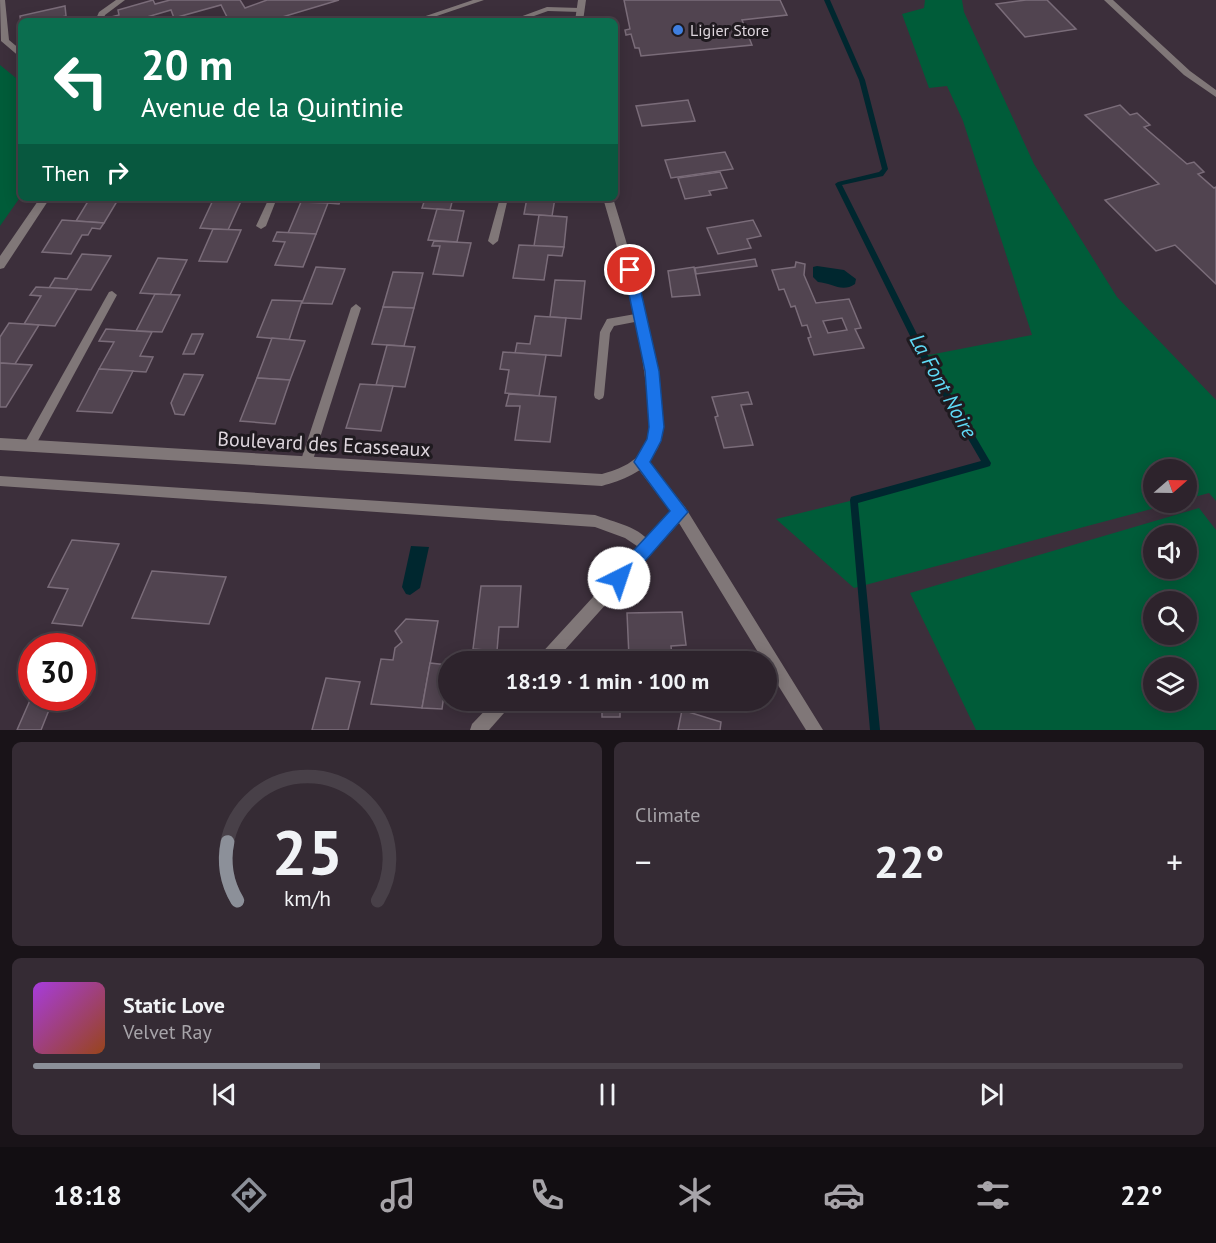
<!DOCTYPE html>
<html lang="en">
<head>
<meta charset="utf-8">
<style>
	body { margin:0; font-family:"PT Sans",sans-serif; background:#352b34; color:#f1f3f6; height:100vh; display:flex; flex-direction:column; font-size:22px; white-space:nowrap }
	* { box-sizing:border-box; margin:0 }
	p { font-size:20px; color:#a7a4a9 }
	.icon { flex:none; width:33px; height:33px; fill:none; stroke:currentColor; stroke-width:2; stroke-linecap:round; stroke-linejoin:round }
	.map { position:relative; height:730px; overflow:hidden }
	.side { display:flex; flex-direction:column; gap:12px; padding:12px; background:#191318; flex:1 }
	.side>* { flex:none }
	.hud { position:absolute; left:18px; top:18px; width:600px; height:183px; border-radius:9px; box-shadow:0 3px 15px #0003,0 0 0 2px #484048; background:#0b6e4f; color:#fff; overflow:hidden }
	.needle { width:39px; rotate:70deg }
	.tools { position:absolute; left:1143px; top:459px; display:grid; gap:12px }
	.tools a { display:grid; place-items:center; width:54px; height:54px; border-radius:50%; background:#2d232c; box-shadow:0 3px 15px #0003,0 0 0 2px #484048; font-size:30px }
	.speed { position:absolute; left:18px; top:633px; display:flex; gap:12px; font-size:30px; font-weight:700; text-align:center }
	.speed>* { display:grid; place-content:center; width:78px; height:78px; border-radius:50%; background:#2d232c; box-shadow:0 3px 15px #0003,0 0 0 2px #484048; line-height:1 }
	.speed .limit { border:9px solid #d22; background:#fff; color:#111 }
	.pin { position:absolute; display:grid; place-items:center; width:51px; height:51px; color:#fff; margin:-26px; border:3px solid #fff; border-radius:50%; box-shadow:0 2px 6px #0007 }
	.me { position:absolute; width:66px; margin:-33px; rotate:41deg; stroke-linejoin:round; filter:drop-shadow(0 0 4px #0008) }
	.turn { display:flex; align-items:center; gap:21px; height:126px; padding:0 24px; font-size:27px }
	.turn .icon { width:78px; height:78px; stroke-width:2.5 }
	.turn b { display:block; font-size:42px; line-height:51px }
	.then { display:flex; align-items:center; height:57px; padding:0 24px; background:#0003; gap:12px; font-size:22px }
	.big { font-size:45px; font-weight:700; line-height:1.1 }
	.side .widget { flex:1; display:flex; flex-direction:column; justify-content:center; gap:9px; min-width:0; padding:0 21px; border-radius:9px; background:#352b34 }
	.side .dial { align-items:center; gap:0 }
	.dial svg { height:156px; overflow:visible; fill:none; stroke:#484048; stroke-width:7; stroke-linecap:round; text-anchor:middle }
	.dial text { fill:#f1f3f6; stroke:none }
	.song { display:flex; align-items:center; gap:18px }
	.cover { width:72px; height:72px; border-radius:9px; background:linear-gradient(135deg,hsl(280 70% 55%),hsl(20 70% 35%)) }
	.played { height:6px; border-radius:3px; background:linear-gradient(90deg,#8c9099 25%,#484048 25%) }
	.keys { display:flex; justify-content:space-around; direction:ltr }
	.heat { display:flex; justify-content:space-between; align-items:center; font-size:33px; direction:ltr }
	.side .tiles { flex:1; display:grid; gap:12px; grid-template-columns:1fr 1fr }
	.widget:last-child { grid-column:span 2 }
	.trip { position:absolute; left:438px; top:651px; width:339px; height:60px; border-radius:30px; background:#2d232c; box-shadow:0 3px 15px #0003,0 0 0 2px #484048; font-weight:700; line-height:60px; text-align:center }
	.tabs { display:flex; height:96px; justify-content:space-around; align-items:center; background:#120e12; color:#a7a4a9 }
	.tabs .icon { width:42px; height:42px }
	.tabs .active { color:#8c9099 }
	.tabs b { font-size:27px; color:#f1f3f6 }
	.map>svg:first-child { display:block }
	.green { fill:#005c39; fill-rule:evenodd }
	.water { fill:#00272f }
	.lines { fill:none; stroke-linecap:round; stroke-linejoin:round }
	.stream { fill:#00272f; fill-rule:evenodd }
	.building { fill:#514450; stroke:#7a6c79; stroke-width:1.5; fill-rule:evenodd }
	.service { fill:#807778; fill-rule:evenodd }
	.minor { fill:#807778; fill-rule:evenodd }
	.tertiary { fill:#807778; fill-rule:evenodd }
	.route { fill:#1a73e8; stroke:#114b97; stroke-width:1.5 }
	.shop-dot { fill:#3f7fe0; stroke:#1f1a1f; stroke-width:2 }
	.labels { text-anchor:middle; stroke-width:6; stroke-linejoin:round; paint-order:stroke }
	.far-poi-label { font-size:16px; fill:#ded6dd; stroke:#1f1a1f; text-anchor:start }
	.street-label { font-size:20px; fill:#ded6dd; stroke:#1f1a1f }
	.water-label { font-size:21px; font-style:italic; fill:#5fdaf6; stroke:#1f1a1f }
</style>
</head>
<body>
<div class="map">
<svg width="1216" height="730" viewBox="0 0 1216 730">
	<rect width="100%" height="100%" fill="#3c2f3b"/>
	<g class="green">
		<polygon points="925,0 962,0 964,12 1034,164 1117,297 1216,400 1216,501 1209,493 1187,499 1186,470 1154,470 1154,502 1174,503 854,588 776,519 854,500 986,464 924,356 1032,335 963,121 947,86 929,88 902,14 924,8"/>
		<polygon points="0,65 21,82 21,196 0,226"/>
		<path d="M1199 508 1216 530V730H976L910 593ZM1154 536H1186V568H1154ZM1154 602H1186V634H1154ZM1154 668H1186V700H1154Z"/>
	</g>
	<g class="water">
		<path d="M817 266 844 270 856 279 855 284C842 293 832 283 818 282L813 277V267Z"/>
		<polygon points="411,546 429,547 420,588 410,595 406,594 402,587"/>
	</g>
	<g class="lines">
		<polygon class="stream" points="824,0 830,0 865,80 888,169 883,176 842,185 927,354 991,463 990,466 987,467 858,503 880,730 870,730 850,500 851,497 854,496 981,461 921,358 835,184 838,182 879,172 882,169 859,80"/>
	</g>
	<g class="building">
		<polygon points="153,0 155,4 170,0 240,0 245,8 267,0 339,0 269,21 229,21 221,5 174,18 171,10 147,17 148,20 144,21 112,21 111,17 119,15 118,10"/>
		<polygon points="624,0 780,0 787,15 742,20 752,45 641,56 639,48 635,48 631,34 626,35 625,30 630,29"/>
		<polygon points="1026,0 1047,0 1076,29 1025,37 996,4"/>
		<polygon points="65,6 66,16 44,21 21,21 21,24 20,16"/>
		<polygon points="688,100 695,121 642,126 636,106"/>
		<polygon points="1120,105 1130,115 1137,113 1150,125 1144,127 1187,164 1194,162 1204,172 1198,174 1214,188 1216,187 1216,284 1175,245 1156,251 1105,200 1159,184 1085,115"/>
		<polygon points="725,152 733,169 671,178 665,160"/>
		<polygon points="720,172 727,188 709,191 711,195 685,199 678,178"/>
		<polygon points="90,198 119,198 104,223 76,221"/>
		<polygon points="214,198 242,199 228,230 200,228"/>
		<polygon points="317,198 341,198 339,204 315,202"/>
		<polygon points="416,198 453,198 450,210 422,208 425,199"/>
		<polygon points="527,198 555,198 552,216 524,214"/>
		<polygon points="301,202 328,203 316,234 288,233"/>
		<polygon points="437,209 464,211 457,242 428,240"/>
		<polygon points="539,215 567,217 564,247 534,246"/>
		<polygon points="62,220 104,223 100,229 92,228 88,235 82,235 71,254 42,252"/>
		<polygon points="753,220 761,236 747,239 751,248 718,254 707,228"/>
		<polygon points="213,229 241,230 227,262 199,261"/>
		<polygon points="277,232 316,234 303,267 275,265 285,242 273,241"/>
		<polygon points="434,241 471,243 463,276 433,274 440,246 432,246"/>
		<polygon points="519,245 564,247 562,256 548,255 544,280 513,278"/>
		<polygon points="82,254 111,256 91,290 49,288 55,278 67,279"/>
		<polygon points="158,258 187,260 170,295 140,293"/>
		<polygon points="755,259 757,266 696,274 695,268"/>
		<path d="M796 262 805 264 804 275 816 303 849 299 861 328 855 329 864 348 814 355 808 338 811 337 807 325 802 326 795 306 791 307 784 289 779 290 772 270 795 267ZM842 318 847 330 828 333 823 321Z"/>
		<polygon points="316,267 345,269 332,304 302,303"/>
		<polygon points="694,267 700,295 672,297 668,271"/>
		<polygon points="393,272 423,273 414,308 383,307"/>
		<polygon points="555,280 585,281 581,319 550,317"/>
		<polygon points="36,287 77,289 55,326 24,324 41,296 30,295"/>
		<polygon points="155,294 180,295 162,332 136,331"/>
		<polygon points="272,300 302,301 289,340 257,337"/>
		<polygon points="383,307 414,308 404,346 372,344"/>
		<polygon points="535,316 566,318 561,356 515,353 517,343 530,344"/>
		<polygon points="9,323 39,325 15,364 0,363 0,337"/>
		<polygon points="106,329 152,332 140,356 153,357 146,372 99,369 114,342 99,341"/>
		<polygon points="192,334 203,334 194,354 183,354"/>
		<polygon points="272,338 305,341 290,380 257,378"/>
		<polygon points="387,345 415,347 405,387 376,385"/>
		<polygon points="503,352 546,355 539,396 505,393 509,370 500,369"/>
		<polygon points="0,363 32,365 6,407 0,407"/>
		<polygon points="99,369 133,371 112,413 77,411"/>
		<polygon points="184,374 203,375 184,415 175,414 171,403"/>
		<polygon points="257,378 290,380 275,424 240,421"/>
		<polygon points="360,384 393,386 381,431 346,428"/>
		<polygon points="748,392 752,404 741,405 753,445 724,448 715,417 718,416 712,397"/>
		<polygon points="509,394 556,397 550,442 515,440 520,406 506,406"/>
		<polygon points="72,540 119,544 82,626 52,623 68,589 48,587"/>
		<polygon points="152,571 226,577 209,624 132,618"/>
		<polygon points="481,586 521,586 518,627 499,627 497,651 473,649"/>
		<polygon points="682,612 686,645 671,646 672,655 629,657 627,613"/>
		<polygon points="406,619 438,621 422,708 371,704 381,659 393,660 395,648 402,642 395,631"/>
		<polygon points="430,663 448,665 442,709 422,708"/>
		<polygon points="326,678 360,682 348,730 312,730"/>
		<polygon points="31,698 53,700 41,730 17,730"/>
		<rect x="602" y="700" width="18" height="17"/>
		<polygon points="682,710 721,722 720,730 678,730"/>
	</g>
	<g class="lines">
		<g class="service">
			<polygon points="116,0 125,0 105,15 103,21 95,21 99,12"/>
			<polygon points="473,0 484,0 422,21 411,21"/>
			<polygon points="547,7 580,8 584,10 580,12 548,11 520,21 509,21"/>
			<polygon points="269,198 277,198 266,226 261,229 256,226"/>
			<polygon points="500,198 508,198 498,241 493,245 488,241"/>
			<polygon points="112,291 117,295 33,450 29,451 25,450 23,446 25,442 109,292"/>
			<polygon points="356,304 361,308 312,463 310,467 306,468 302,467 300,463 351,308"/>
			<polygon points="641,313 645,314 646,317 645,320 614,326 610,333 604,395 603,398 599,400 595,398 594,395 600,332 607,319"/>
			<path d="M0 476 595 515C613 522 643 527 652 546L650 550 646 552 625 538 595 527 0 486Z"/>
		</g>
		<g class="minor">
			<polygon points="0,0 5,0 9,40 21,50 21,58 1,41"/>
			<polygon points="1104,0 1113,0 1190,71 1216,90 1216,97 1184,75"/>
			<polygon points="40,198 50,198 4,268 0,269 0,256"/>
			<polygon points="641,456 646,458 685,507 823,730 806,730 766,666 766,662 764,662 679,523 554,662 536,662 538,657 671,512 636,466 634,462 636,458"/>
			<polygon points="495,700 514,700 511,705 489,730 470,730 472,724"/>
		</g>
		<g class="tertiary">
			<polygon points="578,0 586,0 583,21 575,21"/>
			<path d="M603 198H613C632 260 651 322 659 386 660 401 664 417 663 431 662 439 659 447 655 453 644 473 622 480 602 486L0 450V438L602 474C620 469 638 462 646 444 654 429 649 410 647 394 640 327 622 263 603 198Z"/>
		</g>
	</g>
	<polygon class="route" points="630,266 636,270 659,371 664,427 661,441 650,462 688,512 625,584 619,587 613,584 611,578 613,573 670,511 634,462 647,439 649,427 645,371 624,270"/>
	<circle class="shop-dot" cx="678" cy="30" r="6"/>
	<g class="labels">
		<g class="far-poi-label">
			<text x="690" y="36">Ligier Store</text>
		</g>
		<g class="street-label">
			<text transform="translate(324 444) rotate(3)" y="7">Boulevard des Ecasseaux</text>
		</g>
		<g class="water-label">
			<text transform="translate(943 386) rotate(61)" y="7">La Font Noire</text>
		</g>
	</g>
</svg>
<div class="tools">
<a><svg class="needle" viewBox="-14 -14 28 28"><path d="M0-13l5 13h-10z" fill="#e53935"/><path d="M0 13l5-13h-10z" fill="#a7a4a9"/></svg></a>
<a><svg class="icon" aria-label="sound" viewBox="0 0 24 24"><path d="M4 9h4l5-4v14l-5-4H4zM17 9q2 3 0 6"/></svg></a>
<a><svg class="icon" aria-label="search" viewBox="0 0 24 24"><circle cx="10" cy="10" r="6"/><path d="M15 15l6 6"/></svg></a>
<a><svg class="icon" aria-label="layers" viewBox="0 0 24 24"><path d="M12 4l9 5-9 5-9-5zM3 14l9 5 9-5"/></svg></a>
</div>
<div class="speed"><div class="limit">30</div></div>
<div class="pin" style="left:630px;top:270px;background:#d93025"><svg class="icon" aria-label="arrive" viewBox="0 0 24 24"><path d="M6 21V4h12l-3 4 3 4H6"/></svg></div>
<svg class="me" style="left:619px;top:578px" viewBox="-20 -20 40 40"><circle r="19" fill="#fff"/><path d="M0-13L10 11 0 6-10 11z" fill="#1a73e8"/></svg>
<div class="trip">18:19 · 1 min · 100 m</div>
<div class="hud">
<div class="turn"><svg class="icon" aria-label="left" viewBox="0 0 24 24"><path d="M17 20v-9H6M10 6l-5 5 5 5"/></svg><div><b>20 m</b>Avenue de la Quintinie</div></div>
<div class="then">Then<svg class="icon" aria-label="right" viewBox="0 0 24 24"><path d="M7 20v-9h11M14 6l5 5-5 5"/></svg></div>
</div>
</div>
<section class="side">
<div class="tiles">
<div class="widget dial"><svg viewBox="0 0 100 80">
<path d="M14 69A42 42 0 1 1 86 69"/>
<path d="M14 69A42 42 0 0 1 9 39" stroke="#8c9099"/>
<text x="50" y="56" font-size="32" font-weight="700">25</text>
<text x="50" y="72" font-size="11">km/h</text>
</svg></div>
<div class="widget"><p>Climate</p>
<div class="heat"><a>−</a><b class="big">22°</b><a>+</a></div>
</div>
<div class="widget">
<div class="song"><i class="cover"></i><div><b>Static Love</b><p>Velvet Ray</p></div></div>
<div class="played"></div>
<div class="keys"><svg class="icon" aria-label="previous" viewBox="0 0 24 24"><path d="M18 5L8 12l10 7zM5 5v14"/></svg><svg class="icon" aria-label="pause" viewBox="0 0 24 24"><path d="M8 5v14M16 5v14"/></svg><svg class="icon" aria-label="next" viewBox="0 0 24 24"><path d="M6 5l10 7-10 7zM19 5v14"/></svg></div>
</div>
</div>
</section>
<nav class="tabs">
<b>18:18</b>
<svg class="icon active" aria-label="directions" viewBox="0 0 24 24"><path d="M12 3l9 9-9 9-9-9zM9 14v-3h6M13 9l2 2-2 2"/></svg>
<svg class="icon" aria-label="music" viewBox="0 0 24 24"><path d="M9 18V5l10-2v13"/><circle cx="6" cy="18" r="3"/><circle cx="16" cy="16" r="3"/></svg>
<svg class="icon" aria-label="phone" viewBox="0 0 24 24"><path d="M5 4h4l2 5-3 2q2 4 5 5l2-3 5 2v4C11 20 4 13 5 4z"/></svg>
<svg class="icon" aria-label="climate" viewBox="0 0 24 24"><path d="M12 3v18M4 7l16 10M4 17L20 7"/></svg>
<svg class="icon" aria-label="car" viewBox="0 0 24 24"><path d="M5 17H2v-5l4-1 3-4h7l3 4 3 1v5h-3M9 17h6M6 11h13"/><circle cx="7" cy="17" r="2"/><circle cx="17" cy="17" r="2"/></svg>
<svg class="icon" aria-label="filters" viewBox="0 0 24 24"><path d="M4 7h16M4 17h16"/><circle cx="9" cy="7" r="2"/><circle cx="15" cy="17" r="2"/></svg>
<b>22°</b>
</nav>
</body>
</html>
